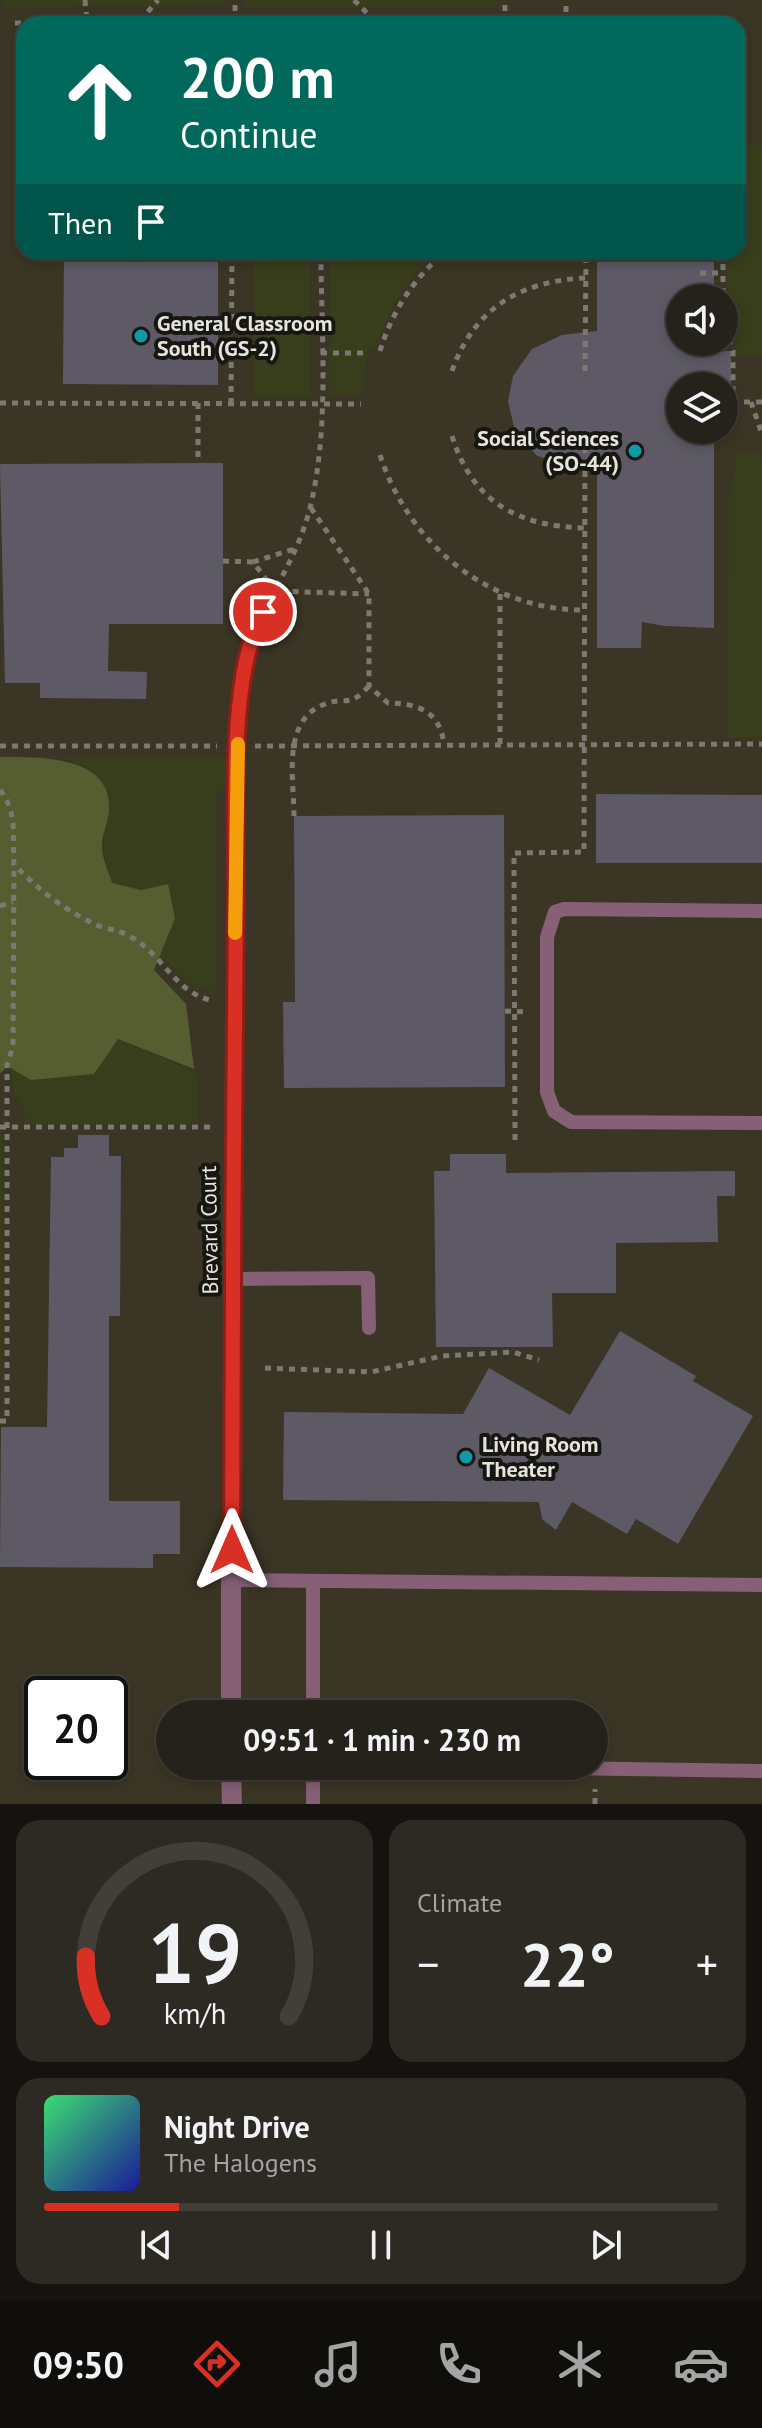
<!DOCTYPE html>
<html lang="en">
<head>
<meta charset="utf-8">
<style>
	body { margin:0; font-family:"PT Sans",sans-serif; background:#2d2a24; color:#f1f3f6; height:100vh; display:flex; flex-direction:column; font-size:30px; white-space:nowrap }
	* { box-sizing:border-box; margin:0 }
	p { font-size:26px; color:#a3a4a3 }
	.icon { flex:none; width:44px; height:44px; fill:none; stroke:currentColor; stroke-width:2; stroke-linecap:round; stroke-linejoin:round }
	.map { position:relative; height:1804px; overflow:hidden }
	.sheet { display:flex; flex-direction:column; gap:16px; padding:16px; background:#14130f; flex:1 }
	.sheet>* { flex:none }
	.top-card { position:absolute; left:16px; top:16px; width:730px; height:244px; border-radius:24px; box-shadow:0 4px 12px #0003,0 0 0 2px #423f3a; background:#00695c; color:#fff; overflow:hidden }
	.buttons { position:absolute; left:666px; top:284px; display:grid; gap:16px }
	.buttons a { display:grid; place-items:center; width:72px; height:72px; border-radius:50%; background:#25221b; box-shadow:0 4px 12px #0003,0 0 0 2px #423f3a; font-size:40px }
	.speed { position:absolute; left:24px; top:1676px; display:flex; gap:16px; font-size:40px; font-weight:700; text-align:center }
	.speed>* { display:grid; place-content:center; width:104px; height:104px; border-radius:50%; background:#25221b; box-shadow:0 4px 12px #0003,0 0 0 2px #423f3a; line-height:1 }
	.speed .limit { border:4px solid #111; border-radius:12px; background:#fff; color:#111 }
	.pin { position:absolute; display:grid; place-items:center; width:68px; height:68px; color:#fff; margin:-34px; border:4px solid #fff; border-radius:50%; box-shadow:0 2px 8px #0007 }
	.me { position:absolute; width:88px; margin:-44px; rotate:0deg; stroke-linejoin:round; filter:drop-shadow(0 0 6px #0008) }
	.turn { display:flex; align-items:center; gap:28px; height:168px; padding:0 32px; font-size:36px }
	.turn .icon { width:104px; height:104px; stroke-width:2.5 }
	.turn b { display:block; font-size:56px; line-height:68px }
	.then { display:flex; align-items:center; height:76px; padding:0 32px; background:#0003; gap:16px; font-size:30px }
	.big { font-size:60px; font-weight:600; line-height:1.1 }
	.sheet .widget { flex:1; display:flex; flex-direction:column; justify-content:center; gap:12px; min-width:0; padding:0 28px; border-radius:24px; background:#2d2a24 }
	.sheet .dial { align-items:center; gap:0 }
	.dial svg { height:208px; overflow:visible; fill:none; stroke:#423f3a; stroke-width:7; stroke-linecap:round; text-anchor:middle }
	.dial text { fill:#f1f3f6; stroke:none }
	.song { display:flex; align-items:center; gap:24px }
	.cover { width:96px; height:96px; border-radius:12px; background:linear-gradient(135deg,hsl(140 70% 55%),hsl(240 70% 35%)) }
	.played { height:8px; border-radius:4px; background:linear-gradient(90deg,#d93025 20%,#423f3a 20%) }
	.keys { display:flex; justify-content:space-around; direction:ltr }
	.heat { display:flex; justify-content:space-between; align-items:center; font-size:44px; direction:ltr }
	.sheet .tiles { flex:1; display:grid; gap:16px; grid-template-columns:1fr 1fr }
	.widget:last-child { grid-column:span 2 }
	.trip { position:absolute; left:156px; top:1700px; width:452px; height:80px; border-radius:40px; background:#25221b; box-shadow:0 4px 12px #0003,0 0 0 2px #423f3a; font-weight:600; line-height:80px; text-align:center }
	.tab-bar { display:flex; height:128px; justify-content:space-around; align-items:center; background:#0f0e0b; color:#a3a4a3 }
	.tab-bar .icon { width:56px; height:56px }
	.tab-bar .active { color:#d93025 }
	.tab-bar b { font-size:36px; color:#f1f3f6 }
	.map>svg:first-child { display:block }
	.built { fill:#3b3525; fill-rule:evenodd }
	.green { fill:#383e1c }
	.forest { fill:#555d31 }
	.building { fill:#5d5a65 }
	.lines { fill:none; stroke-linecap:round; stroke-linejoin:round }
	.path { stroke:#7c7971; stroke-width:5; stroke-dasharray:6 6; stroke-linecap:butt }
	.service { stroke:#866075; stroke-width:14 }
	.minor { stroke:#866075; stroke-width:20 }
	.route-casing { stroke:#8d1f18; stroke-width:20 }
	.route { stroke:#d93025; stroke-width:14 }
	.slow { stroke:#f59e0b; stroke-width:14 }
	.culture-dot { fill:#0f9aa8; stroke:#171611; stroke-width:3 }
	.labels { text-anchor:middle; stroke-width:8; stroke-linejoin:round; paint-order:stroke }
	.poi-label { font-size:22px; font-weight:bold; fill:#e6e4de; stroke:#171611; text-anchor:start }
	.street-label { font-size:22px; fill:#e6e4de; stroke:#171611 }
</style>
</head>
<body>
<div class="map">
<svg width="762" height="1804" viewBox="0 0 762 1804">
	<rect width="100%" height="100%" fill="#312e24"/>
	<path class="built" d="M0 0H762V1804H0ZM24 24H738V252H24ZM680 298H724V342H680ZM680 386H724V430H680ZM42 1694H110V1762H42ZM170 1714H594V1766H170Z"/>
	<g class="green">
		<polygon points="3,0 224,0 224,6 3,7"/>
		<rect x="245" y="0" width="250" height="7"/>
		<polygon points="738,145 762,145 762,356 735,356 735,331 726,314 727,252 738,252"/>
		<rect x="254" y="252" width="56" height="145"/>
		<path d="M330 252H436C405 280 388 311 375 351L368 350 362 396H329Z"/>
		<polygon points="735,453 759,453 762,458 762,737 727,738 729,490 734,484"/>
		<polygon points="59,757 228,757 227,786 216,795 216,993 193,986 159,956 175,918 168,884 141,890 112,883 102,847 110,808 102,785 82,765"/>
		<polygon points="118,1039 198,1073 198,1124 25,1124 25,1109 12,1090 12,1068 31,1080"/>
		<polygon points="0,1134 3,1134 1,1369 0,1369"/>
	</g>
	<path class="forest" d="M0 757C36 757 112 754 109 810 109 822 101 835 102 847 102 858 109 872 112 883L141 890 168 884 175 918 154 970 186 1004 194 1069 118 1039 94 1074 31 1080 7 1066 0 1074Z"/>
	<g class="building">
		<polygon points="64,252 218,252 218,385 63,384"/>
		<polygon points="597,252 714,252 714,298 680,298 680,342 714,342 714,351 731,351 731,386 680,386 680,430 714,430 714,628 665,626 642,622 641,648 597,648 597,470 565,467 536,455 515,431 508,401 513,376 532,349 562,335 597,331"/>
		<polygon points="223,463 223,624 109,624 108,671 147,672 146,699 40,698 40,683 5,683 0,464"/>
		<polygon points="596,794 762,795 762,863 596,863"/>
		<polygon points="504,815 505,1087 284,1088 283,1002 295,1002 294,816"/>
		<polygon points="78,1135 109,1135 109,1156 121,1156 120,1316 109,1316 109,1501 180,1501 180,1554 153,1554 153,1568 0,1567 1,1427 47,1427 51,1157 64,1157 64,1148 78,1148"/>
		<polygon points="450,1154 506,1154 506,1173 735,1171 735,1196 717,1196 718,1242 616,1243 616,1293 552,1293 553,1347 436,1347 434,1171 450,1171"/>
		<polygon points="620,1331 696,1376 693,1381 753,1416 678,1544 636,1519 627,1534 572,1502 556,1530 542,1519 539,1502 283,1500 284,1412 463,1414 489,1368 570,1415"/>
	</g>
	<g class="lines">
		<g class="path">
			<polyline points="85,0 87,22"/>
			<polyline points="354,0 375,21"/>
			<polyline points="566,18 724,18"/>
			<polyline points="140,21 158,0"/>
			<polyline points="15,23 505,21"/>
			<polyline points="235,23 235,0"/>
			<polyline points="505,23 505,0"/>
			<polyline points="566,24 566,0"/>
			<polyline points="723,252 723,298"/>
			<polyline points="700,273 723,273"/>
			<polyline points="724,328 733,351 733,402"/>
			<path d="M380 351C392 312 413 279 445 252"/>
			<polyline points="321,353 367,353"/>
			<path d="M452 371C474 308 521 281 585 278"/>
			<polyline points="585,371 586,252"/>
			<polyline points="732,402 762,402"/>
			<polyline points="751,402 762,434"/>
			<polyline points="0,403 361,404"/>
			<polyline points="198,403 198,463"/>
			<polyline points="231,404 232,252"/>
			<path d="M452 436C473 503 518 526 585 528"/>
			<path d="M380 455C409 544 488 610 584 610"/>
			<path d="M311 508 369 594V686L388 703C418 703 440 712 444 744"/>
			<polyline points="223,561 253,562 275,591 369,594"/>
			<polyline points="253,562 297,548"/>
			<path d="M271 597C287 568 302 540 310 508 330 427 321 335 321 252"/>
			<polyline points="500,744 500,593"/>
			<polyline points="0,746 217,746"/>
			<polyline points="255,746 762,744"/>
			<path d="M0 790C18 812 12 837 14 864 37 889 61 907 92 923 103 929 116 929 127 935 163 952 173 993 214 1001"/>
			<path d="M294 816C294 779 281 720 325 704 346 696 348 709 369 686"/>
			<polyline points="0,906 13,902"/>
			<polyline points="505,1011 528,1012"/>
			<polyline points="0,1127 215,1127"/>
			<polyline points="515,1140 514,853 584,852 585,429"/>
			<polyline points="265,1368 371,1372 442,1356 513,1352 539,1360"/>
			<polyline points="0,1421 7,1421 7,1066 13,1046 14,864"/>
			<polyline points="595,1804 595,1789"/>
		</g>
		<g class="service">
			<path d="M263 612C225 682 237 814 236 894 232 1122 233 1351 231 1580L762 1585"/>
			<polyline points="762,911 564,909 555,912 547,937 547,1092 554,1111 571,1122 762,1123"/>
			<polyline points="234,1279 368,1278 369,1328"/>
			<polyline points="313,1581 313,1714"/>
			<polyline points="313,1766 313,1804"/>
			<polyline points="414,1766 762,1771"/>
		</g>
		<g class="minor">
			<polyline points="231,1714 231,1580"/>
			<polyline points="231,1766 232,1804"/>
		</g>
	</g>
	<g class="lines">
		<g class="route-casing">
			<path id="route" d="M232 1550C233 1335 233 1121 236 906 237 827 226 679 263 612"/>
		</g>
		<use href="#route" class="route"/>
		<polyline class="slow" points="235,933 238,744"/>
	</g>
	<g class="culture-dot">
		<circle cx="141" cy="336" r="8"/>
		<circle cx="635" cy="451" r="8"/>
		<circle cx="466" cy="1457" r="8"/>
	</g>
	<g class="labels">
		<g class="poi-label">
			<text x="157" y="331">General Classroom<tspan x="157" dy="25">South (GS-2)</tspan></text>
			<text x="619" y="446" text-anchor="end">Social Sciences<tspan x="619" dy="25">(SO-44)</tspan></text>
			<text x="482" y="1452">Living Room<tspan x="482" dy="25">Theater</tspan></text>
		</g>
		<g class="street-label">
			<text transform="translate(209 1230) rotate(-91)" y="8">Brevard Court</text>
		</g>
	</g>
</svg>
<div class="buttons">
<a><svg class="icon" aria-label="sound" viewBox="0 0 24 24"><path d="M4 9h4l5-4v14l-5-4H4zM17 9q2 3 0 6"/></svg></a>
<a><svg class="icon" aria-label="layers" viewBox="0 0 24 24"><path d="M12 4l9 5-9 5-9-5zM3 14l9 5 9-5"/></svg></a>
</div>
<div class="speed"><div class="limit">20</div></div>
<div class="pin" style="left:263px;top:612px;background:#d93025"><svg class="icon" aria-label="arrive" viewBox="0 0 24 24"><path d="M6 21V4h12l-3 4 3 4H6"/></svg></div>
<svg class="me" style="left:232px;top:1550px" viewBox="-20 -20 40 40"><path d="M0-17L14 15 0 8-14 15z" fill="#d93025" stroke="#fff" stroke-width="4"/></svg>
<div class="trip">09:51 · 1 min · 230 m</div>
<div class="top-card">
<div class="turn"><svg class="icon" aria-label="ahead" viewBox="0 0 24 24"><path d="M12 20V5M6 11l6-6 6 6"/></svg><div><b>200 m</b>Continue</div></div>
<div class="then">Then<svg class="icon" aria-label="arrive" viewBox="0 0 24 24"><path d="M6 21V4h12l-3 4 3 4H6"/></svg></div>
</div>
</div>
<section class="sheet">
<div class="tiles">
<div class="widget dial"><svg viewBox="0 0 100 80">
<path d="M14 69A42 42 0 1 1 86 69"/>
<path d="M14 69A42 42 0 0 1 8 46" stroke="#d93025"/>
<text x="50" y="56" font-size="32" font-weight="700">19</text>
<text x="50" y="72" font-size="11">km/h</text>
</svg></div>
<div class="widget"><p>Climate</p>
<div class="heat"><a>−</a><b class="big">22°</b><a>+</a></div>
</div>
<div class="widget">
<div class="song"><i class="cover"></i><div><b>Night Drive</b><p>The Halogens</p></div></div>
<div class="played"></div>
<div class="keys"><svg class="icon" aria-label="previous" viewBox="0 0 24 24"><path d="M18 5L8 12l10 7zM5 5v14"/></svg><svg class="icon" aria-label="pause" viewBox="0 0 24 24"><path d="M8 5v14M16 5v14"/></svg><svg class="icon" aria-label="next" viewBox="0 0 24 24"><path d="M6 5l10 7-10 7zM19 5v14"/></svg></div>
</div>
</div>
</section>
<nav class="tab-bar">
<b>09:50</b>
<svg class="icon active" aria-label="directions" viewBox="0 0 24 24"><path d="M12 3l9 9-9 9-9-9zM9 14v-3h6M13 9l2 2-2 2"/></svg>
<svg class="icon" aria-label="music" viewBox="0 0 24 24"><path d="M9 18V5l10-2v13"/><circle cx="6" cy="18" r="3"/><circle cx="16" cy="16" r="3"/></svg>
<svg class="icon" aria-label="phone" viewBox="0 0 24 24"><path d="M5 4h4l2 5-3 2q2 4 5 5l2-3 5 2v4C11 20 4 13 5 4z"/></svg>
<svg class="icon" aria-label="climate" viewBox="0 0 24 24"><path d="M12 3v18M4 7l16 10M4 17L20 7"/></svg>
<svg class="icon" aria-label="car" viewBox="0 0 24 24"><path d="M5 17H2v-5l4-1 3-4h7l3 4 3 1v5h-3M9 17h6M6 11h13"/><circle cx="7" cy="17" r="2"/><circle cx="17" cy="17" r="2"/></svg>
</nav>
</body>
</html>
